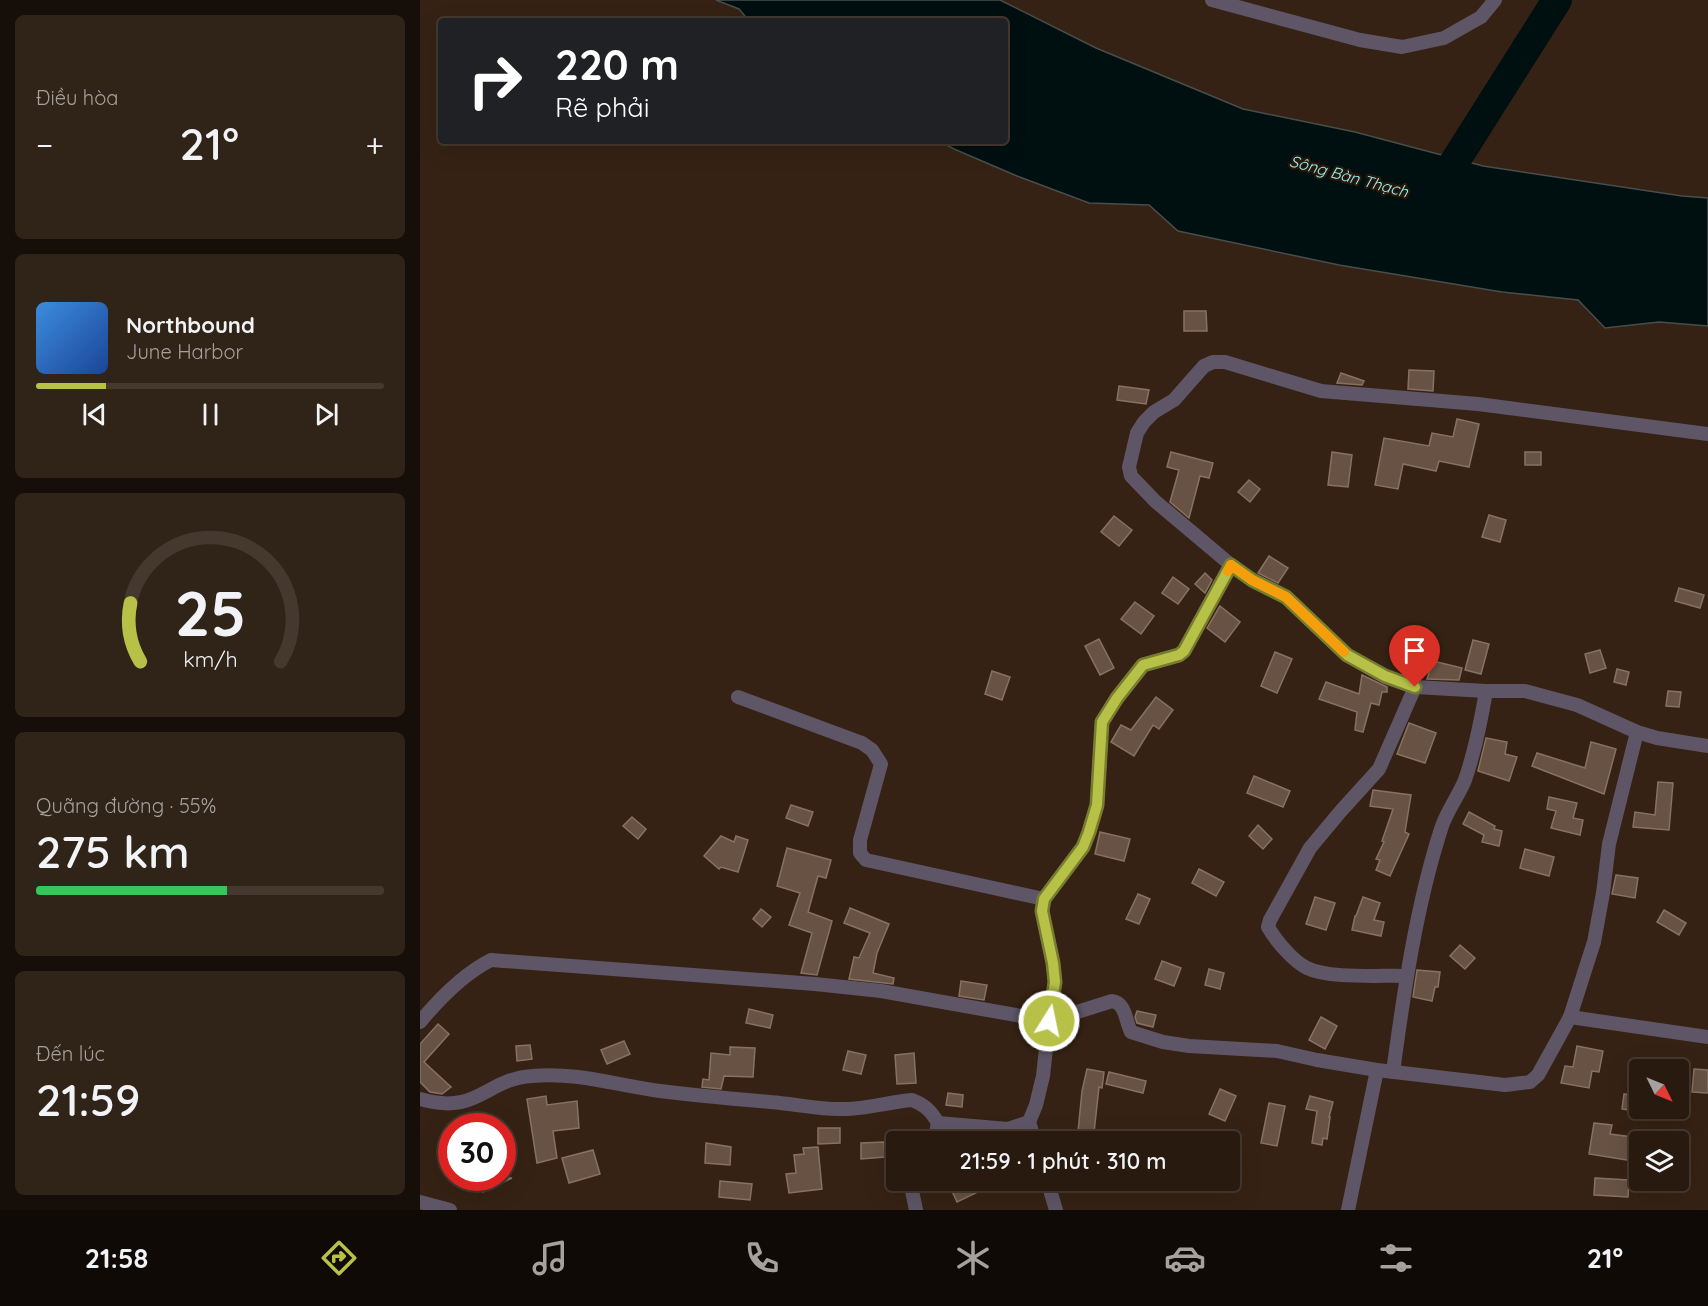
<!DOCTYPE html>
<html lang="vi">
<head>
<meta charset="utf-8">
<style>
	body { margin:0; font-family:Quicksand,sans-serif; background:#302318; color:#f1f3f6; height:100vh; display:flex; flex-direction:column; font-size:22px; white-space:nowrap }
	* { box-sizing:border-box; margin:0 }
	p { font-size:20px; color:#a5a19e }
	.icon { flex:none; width:33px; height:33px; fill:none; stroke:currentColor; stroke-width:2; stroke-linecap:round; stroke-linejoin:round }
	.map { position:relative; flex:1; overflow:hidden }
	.drawer { display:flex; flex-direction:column; gap:15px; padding:15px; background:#160e08; width:420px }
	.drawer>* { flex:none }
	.guide { position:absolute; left:18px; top:18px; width:570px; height:126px; border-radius:6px; box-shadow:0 6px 24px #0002,0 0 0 2px #44382f; background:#202124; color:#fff; overflow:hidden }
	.needle { width:39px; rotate:133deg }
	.controls { position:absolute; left:1209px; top:1059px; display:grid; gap:12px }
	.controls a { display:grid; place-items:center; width:60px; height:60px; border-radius:6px; background:#281a0f; box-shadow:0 6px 24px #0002,0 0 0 2px #44382f; font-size:30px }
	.speed { position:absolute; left:18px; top:1113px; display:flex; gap:12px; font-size:30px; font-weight:700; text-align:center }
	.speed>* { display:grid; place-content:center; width:78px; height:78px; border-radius:50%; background:#281a0f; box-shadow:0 6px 24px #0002,0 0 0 2px #44382f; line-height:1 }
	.speed .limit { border:9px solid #d22; background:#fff; color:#111 }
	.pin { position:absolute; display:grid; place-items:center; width:51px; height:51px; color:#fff; margin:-62px -26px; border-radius:50% 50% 50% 0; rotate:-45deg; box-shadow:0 0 6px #0007 }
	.pin .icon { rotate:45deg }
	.me { position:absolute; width:66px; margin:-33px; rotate:10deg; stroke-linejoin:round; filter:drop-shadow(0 0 4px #0008) }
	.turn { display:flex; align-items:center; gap:21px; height:126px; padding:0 18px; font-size:27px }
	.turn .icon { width:78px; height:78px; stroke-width:2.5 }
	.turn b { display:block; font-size:42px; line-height:51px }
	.big { font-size:45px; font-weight:600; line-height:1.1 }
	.drawer .widget { flex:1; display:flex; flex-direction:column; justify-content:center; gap:9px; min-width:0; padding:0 21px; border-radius:9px; background:#302318 }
	.drawer .dial { align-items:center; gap:0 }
	.dial svg { height:156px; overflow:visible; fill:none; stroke:#44382f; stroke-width:7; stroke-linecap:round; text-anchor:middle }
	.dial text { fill:#f1f3f6; stroke:none }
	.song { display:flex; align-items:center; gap:18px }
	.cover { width:72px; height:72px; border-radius:9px; background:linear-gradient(135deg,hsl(210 70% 55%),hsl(220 70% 35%)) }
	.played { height:6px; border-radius:3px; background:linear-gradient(90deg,#b7c148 20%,#44382f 20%) }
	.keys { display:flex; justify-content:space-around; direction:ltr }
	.heat { display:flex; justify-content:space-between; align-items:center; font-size:33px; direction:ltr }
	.charge { height:9px; border-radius:4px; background:linear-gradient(90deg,#34c759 55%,#44382f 0) }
	.trip { position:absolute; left:466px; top:1131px; width:354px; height:60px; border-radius:6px; background:#281a0f; box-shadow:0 6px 24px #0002,0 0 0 2px #44382f; font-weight:600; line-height:60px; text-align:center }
	.menu { display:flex; height:96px; justify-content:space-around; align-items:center; background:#100a06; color:#a5a19e }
	.menu .icon { width:42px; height:42px }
	.menu .selected { color:#b7c148 }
	.menu b { font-size:27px; color:#f1f3f6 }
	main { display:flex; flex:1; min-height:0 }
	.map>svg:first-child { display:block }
	.water { fill:#000f10; stroke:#474e4c; stroke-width:1.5 }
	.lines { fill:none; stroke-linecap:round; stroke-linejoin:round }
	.river { stroke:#000f10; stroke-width:30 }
	.building { fill:#675243; stroke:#887162; stroke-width:1.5 }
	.minor { stroke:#5e5666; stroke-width:14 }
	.route-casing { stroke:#777d2f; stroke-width:15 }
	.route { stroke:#b7c148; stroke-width:10 }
	.slow { stroke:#f59e0b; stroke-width:10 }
	.labels { text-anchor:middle; stroke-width:4.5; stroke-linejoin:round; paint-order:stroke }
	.water-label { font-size:16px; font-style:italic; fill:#94f6f8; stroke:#2a180b }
</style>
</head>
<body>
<main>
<section class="drawer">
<div class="widget"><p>Điều hòa</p>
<div class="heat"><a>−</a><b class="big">21°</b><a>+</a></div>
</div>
<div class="widget">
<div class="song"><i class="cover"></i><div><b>Northbound</b><p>June Harbor</p></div></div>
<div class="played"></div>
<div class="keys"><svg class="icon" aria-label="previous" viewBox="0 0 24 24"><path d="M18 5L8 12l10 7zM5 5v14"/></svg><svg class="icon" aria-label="pause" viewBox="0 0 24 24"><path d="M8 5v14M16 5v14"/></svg><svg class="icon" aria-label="next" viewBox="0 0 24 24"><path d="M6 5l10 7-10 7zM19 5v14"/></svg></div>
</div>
<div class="widget dial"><svg viewBox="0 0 100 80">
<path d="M14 69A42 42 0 1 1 86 69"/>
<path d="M14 69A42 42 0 0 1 9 39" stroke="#b7c148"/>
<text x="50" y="56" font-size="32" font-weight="700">25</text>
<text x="50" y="72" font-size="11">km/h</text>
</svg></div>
<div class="widget"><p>Quãng đường · 55%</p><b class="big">275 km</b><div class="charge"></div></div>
<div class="widget"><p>Đến lúc</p><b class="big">21:59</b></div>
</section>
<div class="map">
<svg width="1288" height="1210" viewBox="0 0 1288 1210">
	<rect width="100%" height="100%" fill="#352214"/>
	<polygon class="water" points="296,0 580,0 676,48 823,109 935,132 1063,166 1262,196 1288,198 1288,326 1239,322 1185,328 1158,300 1082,292 919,265 758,231 729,205 669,203 597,176 534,149 519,141 585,141 585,21 329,21 319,9"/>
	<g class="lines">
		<polyline class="river" points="1015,193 1137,0"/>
	</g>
	<g class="building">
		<polygon points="764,311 786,311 787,331 764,331"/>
		<polygon points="989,370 1014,371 1013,391 988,389"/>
		<polygon points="921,373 944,381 942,385 917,383"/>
		<polygon points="699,386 729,390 726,404 697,400"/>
		<polygon points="1037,419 1059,424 1049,467 1019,461 1016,471 983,464 978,489 955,485 964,438 1009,446 1012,433 1033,437"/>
		<polygon points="751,452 793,463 789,478 780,476 769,518 750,502 759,470 747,467"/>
		<polygon points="912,452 932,455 928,487 908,485"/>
		<rect x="1105" y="452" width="16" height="13"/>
		<polygon points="829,480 840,489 830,502 818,492"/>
		<polygon points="1069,515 1086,520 1080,542 1062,537"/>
		<polygon points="694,516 712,530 699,546 681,532"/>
		<polygon points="849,556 868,568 858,583 838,573"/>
		<polygon points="785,573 792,580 785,593 775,584"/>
		<polygon points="753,577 769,589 758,604 742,593"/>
		<polygon points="1259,588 1284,595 1280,608 1255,601"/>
		<polygon points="715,602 734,616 721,634 701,619"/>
		<polygon points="800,606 820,622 805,642 787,628"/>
		<polygon points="679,639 694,668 680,675 665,646"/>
		<polygon points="1053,640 1069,644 1061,674 1045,670"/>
		<polygon points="1180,650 1186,668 1170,673 1165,654"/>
		<polygon points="855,652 872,659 857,693 841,686"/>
		<polygon points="1013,661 1042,668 1039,680 1007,679"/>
		<polygon points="1197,669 1209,672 1206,685 1194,682"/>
		<polygon points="572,671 590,677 582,700 565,694"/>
		<polygon points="942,675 967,687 967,692 962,692 959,705 951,703 943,732 935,730 937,712 899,699 906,682 939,694"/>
		<polygon points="1248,691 1261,692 1259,707 1246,706"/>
		<polygon points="736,697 753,710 739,729 733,725 714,756 691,742 701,725 711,730"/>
		<polygon points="989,723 1016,733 1005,763 977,754"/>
		<polygon points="1066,738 1087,742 1085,754 1097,757 1089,781 1058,771"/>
		<polygon points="1171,742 1196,749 1184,794 1112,766 1117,753 1165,768"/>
		<polygon points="834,776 870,791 863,807 827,793"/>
		<polygon points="1238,782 1253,783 1249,830 1213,827 1215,812 1235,815"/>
		<polygon points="953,790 991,795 985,832 989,834 970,876 956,870 960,860 956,859 964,842 962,841 973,809 950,806"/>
		<polygon points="1129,797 1157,803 1153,818 1163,820 1160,835 1131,828 1136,811 1127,809"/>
		<polygon points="371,805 393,812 388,826 366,818"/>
		<polygon points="1049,812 1075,826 1074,829 1082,831 1079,846 1062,842 1064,835 1043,824"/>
		<polygon points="212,817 226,829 218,839 203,826"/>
		<polygon points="838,825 852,839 843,849 829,836"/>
		<polygon points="680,832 710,839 704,861 675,854"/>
		<polygon points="301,836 314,842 316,836 328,840 318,872 301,867 299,869 284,856"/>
		<polygon points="367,848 411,860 406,878 398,876 388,912 412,921 397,975 381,973 392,933 369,925 380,893 357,886"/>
		<polygon points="1105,849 1134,857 1129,876 1100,868"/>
		<polygon points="779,869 804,882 796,896 772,883"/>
		<polygon points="1196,875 1218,878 1215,898 1192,894"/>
		<polygon points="718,894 730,899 719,924 706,919"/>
		<polygon points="895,897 915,903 906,930 886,924"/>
		<polygon points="943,897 960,903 954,920 964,922 961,936 932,930 935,916 936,916"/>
		<polygon points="430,908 469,924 457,953 453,973 474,978 473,984 429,979 434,957 439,958 450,933 424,923"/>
		<polygon points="341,909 351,917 342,927 333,919"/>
		<polygon points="1244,910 1266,923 1259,935 1237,922"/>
		<polygon points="1040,945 1055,958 1045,969 1030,956"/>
		<polygon points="742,961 761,968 754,986 735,979"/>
		<polygon points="789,969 804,973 800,989 785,985"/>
		<polygon points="997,970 1020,972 1018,987 1015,987 1012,1001 993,997"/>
		<polygon points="541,981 567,985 564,1000 539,996"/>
		<polygon points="329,1009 353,1015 350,1028 326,1023"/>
		<polygon points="717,1011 736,1015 733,1027 717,1023 715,1017"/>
		<polygon points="901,1017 917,1026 905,1049 889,1040"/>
		<polygon points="18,1024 29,1034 4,1062 31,1087 22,1094 10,1092 0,1082 0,1044"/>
		<polygon points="204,1041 210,1054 187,1064 181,1050"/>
		<polygon points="110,1045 112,1059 97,1061 96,1046"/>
		<polygon points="1157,1046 1183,1051 1179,1072 1172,1071 1169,1088 1141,1083 1145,1066 1153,1067"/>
		<polygon points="310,1047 335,1048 333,1077 304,1076 301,1089 282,1087 283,1079 289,1080 291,1053 310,1055"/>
		<polygon points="428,1051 446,1055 441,1074 423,1070"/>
		<polygon points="494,1053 496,1083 477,1084 475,1055"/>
		<polygon points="667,1069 684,1072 682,1088 679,1087 673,1142 657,1142 662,1091"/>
		<polygon points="1274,1069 1288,1070 1288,1093 1272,1092"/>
		<polygon points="689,1072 726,1081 723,1093 686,1084"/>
		<polygon points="800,1089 816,1096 805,1121 789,1114"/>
		<polygon points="528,1093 543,1095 542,1107 526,1105"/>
		<polygon points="1204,1094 1220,1096 1220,1112 1202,1109"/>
		<polygon points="126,1096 127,1105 157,1101 159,1128 133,1131 137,1158 117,1163 107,1099"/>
		<polygon points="890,1096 913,1102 909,1117 910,1117 907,1139 903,1138 902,1145 892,1143 897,1111 886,1109"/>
		<polygon points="849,1103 865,1106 857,1146 841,1143"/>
		<polygon points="1174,1123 1192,1125 1190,1134 1220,1138 1220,1162 1169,1154"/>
		<polygon points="398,1128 420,1128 420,1143 398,1144"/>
		<polygon points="464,1142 465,1157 441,1159 441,1143"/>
		<polygon points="286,1143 311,1147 310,1165 285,1163"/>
		<polygon points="398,1147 402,1189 369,1193 366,1174 376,1173 374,1155 384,1154 383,1148"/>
		<polygon points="173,1150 180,1174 149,1183 142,1158"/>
		<polygon points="56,1178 92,1178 63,1192"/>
		<polygon points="1175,1178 1209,1180 1208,1197 1174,1195"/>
		<polygon points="527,1180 555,1180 560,1191 537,1202"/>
		<polygon points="300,1181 332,1184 330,1200 299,1197"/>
	</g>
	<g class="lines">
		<g class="minor">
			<polyline points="792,0 940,40 982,47 1024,38 1061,17 1075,0"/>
			<polyline points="1288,434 1058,404 901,391 805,362 793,362 784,366 754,400 734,412 724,422 717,433 709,467 711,476 735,501 811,565 832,580 866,597 927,655 965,677 995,687 1066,691 1105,691 1157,705 1217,732 1237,738 1288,746"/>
			<polyline points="318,697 442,743 452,750 461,764 440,840 440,853 446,860 624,899"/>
			<path d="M986 976C961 975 909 979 887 968 873 961 856 941 848 927L850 920 890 848 920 812 959 769 995 687"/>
			<polyline points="1150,1017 1288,1037"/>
			<path d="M0 1022C20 998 43 974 71 960L395 984 461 991 629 1021 692 1001C706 1003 705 1020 711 1032L743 1042 769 1046 857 1051 897 1060 957 1070 1085 1085 1110 1082 1118 1075 1150 1017 1174 942 1183 893 1189 844 1217 732"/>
			<path d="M973 1072C984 991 996 907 1021 829 1026 812 1038 797 1045 780 1055 751 1061 721 1066 691"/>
			<path d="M0 1099C58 1116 65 1079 112 1076 156 1072 191 1084 233 1090 276 1096 318 1099 360 1103 381 1105 403 1110 424 1109 446 1109 469 1102 492 1100 505 1105 511 1111 518 1123L514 1142"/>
			<polyline points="609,1122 615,1142"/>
			<polyline points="518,1123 588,1129 609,1122 616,1105 623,1076 629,1021 635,982 633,963 622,911 624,899 663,847 669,832 677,805 682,722 697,698 723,665 759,655 764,650 811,565"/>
			<polyline points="491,1180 491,1186 496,1210"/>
			<polyline points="627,1180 636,1210"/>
			<polyline points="0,1202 30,1210"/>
			<polyline points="928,1210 957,1070"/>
		</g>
	</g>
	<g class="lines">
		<g class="route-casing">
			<polyline id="route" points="629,1021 635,982 633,963 622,911 624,899 663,847 669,832 677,805 682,722 697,698 723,665 759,655 764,651 811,565 832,580 866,597 927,655 965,676 995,687"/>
		</g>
		<use href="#route" class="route"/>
		<polyline class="slow" points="808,571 811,565 832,580 866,597 924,652"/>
	</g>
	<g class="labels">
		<g class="water-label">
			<text transform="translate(929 176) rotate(15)" y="6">Sông Bàn Thạch</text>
		</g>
	</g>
</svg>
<div class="controls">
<a><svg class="needle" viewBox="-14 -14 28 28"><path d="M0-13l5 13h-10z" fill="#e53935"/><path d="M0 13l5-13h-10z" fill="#a5a19e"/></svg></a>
<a><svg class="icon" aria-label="layers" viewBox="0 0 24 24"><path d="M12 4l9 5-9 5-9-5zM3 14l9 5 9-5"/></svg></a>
</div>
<div class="speed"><div class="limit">30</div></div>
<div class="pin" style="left:995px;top:687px;background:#d93025"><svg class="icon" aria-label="arrive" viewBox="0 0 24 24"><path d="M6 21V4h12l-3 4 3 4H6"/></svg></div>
<svg class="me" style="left:629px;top:1021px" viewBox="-20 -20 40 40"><circle r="17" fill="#b7c148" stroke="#fff" stroke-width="3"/><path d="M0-11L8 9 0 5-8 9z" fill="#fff"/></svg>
<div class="trip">21:59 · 1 phút · 310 m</div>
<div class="guide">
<div class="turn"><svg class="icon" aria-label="right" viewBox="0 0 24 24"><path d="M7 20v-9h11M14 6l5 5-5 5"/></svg><div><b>220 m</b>Rẽ phải</div></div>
</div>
</div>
</main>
<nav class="menu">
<b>21:58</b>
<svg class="icon selected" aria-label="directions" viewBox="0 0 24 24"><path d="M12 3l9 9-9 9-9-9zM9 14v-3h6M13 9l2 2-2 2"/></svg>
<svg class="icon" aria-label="music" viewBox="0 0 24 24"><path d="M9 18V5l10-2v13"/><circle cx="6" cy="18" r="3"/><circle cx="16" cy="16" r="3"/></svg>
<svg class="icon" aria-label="phone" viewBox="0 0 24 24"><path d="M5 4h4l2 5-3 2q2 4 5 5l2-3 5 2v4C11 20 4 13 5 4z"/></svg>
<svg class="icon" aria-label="climate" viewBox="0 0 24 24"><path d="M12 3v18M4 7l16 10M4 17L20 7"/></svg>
<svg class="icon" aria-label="car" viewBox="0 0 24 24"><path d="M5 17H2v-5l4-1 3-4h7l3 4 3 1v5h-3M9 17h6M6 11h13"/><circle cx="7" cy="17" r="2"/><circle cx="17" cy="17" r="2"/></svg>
<svg class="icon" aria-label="filters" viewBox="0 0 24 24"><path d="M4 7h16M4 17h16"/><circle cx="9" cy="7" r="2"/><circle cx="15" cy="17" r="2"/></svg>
<b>21°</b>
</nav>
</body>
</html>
